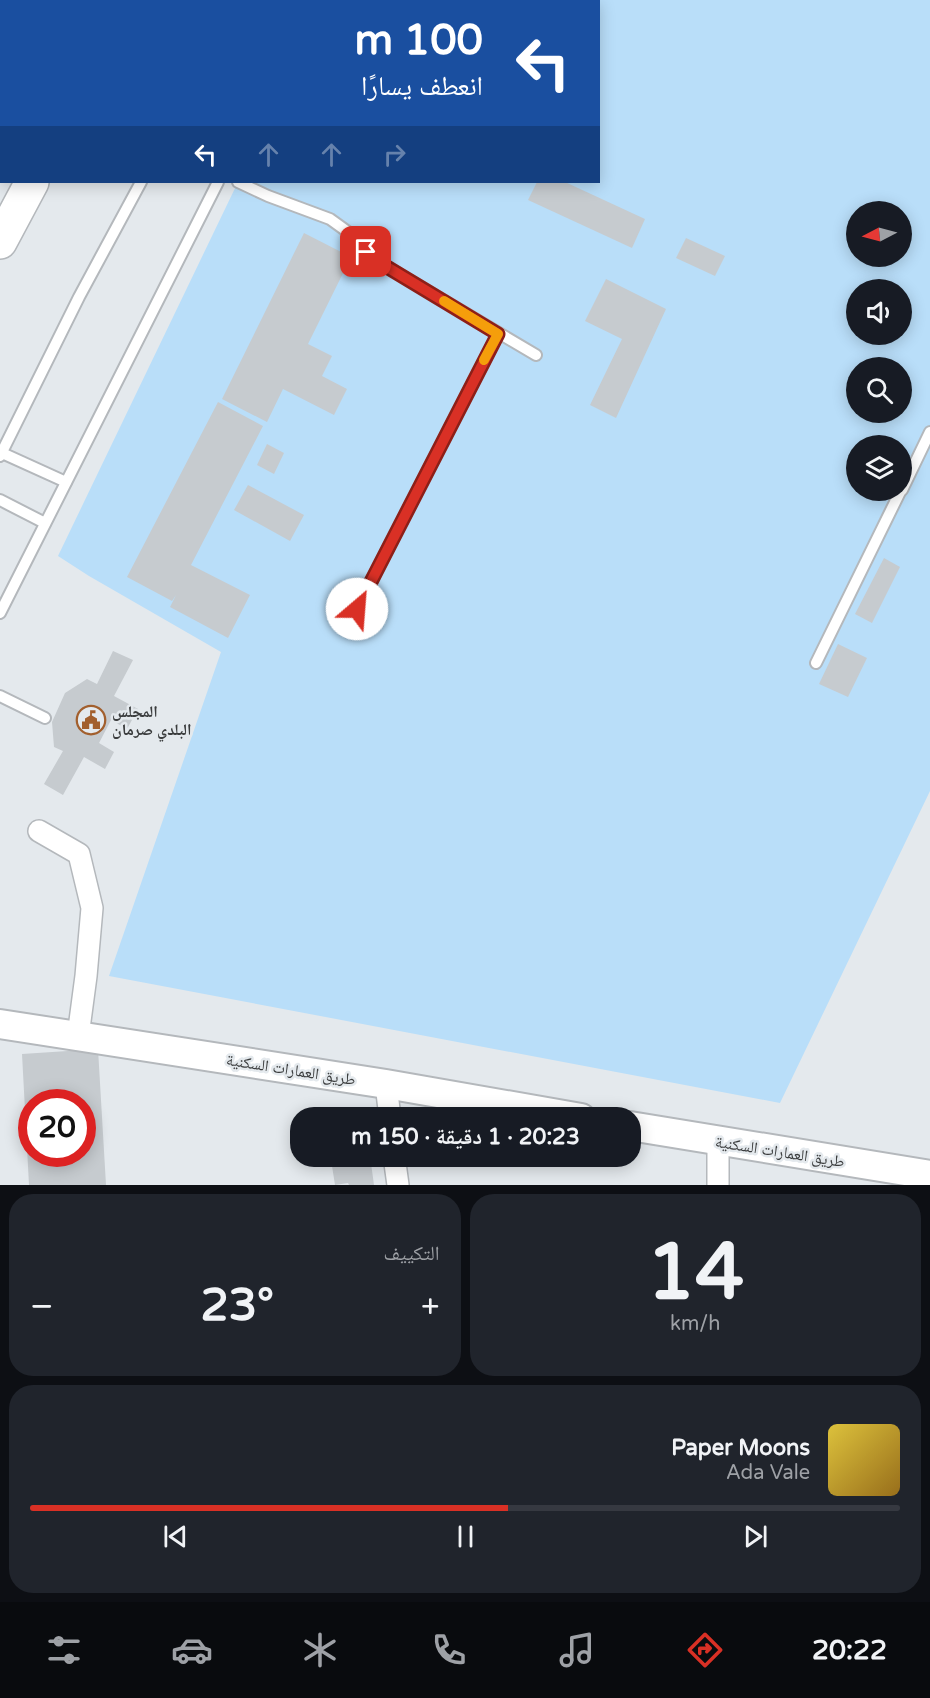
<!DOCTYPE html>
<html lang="ar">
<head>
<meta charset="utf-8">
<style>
	body { margin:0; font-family:"Varela Round","Noto Naskh Arabic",sans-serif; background:#20242c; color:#f1f3f6; direction:rtl; height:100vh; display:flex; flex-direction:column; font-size:22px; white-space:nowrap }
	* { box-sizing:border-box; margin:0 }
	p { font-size:20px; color:#9ea1a6 }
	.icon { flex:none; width:33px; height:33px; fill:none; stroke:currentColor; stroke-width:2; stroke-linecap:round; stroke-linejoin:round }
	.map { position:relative; height:1185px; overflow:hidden; direction:ltr }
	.side { display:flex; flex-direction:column; gap:9px; padding:9px; background:#0d0f14; flex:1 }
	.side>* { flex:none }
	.banner { position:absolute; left:0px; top:0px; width:600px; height:183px; box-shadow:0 3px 15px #0003; direction:rtl; background:#1a4fa0; color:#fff; overflow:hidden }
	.needle { width:39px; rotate:264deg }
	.buttons { position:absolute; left:846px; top:201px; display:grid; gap:12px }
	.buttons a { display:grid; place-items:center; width:66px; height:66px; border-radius:50%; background:#171b24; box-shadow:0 3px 15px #0003; font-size:30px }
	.speed { position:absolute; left:18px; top:1089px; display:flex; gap:12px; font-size:30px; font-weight:700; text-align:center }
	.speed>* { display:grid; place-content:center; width:78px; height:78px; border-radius:50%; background:#171b24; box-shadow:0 3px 15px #0003; line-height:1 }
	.speed .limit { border:9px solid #d22; background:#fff; color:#111 }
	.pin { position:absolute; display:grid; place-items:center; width:51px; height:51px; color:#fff; margin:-26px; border-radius:12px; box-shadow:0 3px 9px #0006 }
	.me { position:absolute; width:66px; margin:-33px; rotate:27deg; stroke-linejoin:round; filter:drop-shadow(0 0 4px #0008) }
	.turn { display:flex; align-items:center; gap:21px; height:126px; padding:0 18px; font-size:27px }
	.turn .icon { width:78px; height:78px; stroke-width:2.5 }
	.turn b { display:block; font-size:42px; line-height:51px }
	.lanes { display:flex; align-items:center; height:57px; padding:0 18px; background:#0003; justify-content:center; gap:30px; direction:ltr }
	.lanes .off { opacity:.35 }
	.big { font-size:45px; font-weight:700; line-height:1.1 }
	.side .tile { flex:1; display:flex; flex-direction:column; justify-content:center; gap:9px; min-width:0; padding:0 21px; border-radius:24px; background:#20242c }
	.side .dial { align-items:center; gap:0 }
	.dial b { font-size:78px; line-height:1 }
	.song { display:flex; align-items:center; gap:18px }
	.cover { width:72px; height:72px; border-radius:9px; background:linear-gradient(135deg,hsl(50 70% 55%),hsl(40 70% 35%)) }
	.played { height:6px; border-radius:3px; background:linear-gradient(90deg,#d93025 55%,#363941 55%) }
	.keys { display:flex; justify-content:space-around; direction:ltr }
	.heat { display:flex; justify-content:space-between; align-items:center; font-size:33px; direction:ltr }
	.side .tiles { flex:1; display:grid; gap:9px; grid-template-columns:1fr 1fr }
	.tile:last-child { grid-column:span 2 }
	.trip { position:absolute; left:290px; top:1107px; width:351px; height:60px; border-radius:24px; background:#171b24; box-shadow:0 3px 15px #0003; font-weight:700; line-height:60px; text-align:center; direction:rtl }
	.tab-bar { display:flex; height:96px; justify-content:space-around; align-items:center; background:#090b0e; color:#9ea1a6 }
	.tab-bar .icon { width:42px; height:42px }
	.tab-bar .current { color:#d93025 }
	.tab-bar b { font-size:27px; color:#f1f3f6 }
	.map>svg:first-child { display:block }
	.green { fill:#b9def9; fill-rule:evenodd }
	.building { fill:#c6cbcf; fill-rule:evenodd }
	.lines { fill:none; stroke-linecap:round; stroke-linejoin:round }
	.service-casing { stroke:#b4b8bc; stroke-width:14 }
	.minor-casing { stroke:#b4b8bc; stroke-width:24 }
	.secondary-casing { stroke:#b4b8bc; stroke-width:32 }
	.trunk-casing { stroke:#b4b8bc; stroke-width:36 }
	.service { stroke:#fff; stroke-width:10 }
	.minor { stroke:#fff; stroke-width:21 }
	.secondary { stroke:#fff; stroke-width:28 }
	.trunk { stroke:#fff; stroke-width:33 }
	.route-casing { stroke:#8d1f18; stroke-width:15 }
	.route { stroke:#d93025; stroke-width:10 }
	.slow { stroke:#f59e0b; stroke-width:10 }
	.labels { text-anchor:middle; stroke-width:5; stroke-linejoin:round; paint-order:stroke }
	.poi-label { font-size:16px; font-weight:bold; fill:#3b3d3e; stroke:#e4e9ed; text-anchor:start }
	.street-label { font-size:16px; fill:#3b3d3e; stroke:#e4e9ed }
</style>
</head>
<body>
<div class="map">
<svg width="930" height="1185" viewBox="0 0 930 1185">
	<rect width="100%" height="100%" fill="#e4e9ed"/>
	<path class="green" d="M325 0H930V791L780 1103 109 976 221 652 89 576 58 556 238 182H598V2L324 1ZM856 212H902V256H856ZM856 290H902V334H856ZM856 368H902V412H856ZM856 446H902V490H856Z"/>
	<g class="building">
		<polygon points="537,182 565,182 645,219 632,248 528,200"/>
		<polygon points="304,233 351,257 308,344 332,356 322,376 347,389 334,415 283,389 267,422 222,399"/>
		<polygon points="686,238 725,256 715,276 676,258"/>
		<polygon points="606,279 666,309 616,418 590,405 622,339 585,321"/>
		<polygon points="218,402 263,426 191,565 250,595 228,638 170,607 176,595 172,601 127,577"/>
		<polygon points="267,444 284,453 274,474 257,465"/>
		<polygon points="248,485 304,515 290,541 234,510"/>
		<polygon points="884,558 900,567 872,623 855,614"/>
		<polygon points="838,644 867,658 848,697 819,684"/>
		<polygon points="113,651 133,660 114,696 138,709 127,729 111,720 99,743 114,752 105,769 84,757 63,795 44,784 63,751 54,747 52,722 65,693 87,679 97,684"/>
		<path d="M98 1049 106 1185H29L22 1054ZM32 1102H82V1154H32Z"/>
		<polygon points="339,1156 370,1156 374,1185 349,1185 348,1183 335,1185 332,1166 340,1164"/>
	</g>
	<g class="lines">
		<g class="service-casing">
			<g id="service">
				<polyline points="17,2 18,0"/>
				<polyline points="37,2 37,0"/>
				<polyline points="231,2 231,0"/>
				<polyline points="0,36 2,33"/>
				<polyline points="0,76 2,73"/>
				<polyline points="238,182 268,196 330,219 348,232 377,261 536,355"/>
				<polyline points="0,452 66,482"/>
				<polyline points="0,456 79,297 141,182"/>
				<polyline points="902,490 930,432"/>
				<polyline points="0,500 45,523"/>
				<polyline points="357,609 498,334"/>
				<polyline points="0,613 218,182"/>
				<polyline points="816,663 901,490"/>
				<polyline points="0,696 45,718"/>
			</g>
		</g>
		<g class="minor-casing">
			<g id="minor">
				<polyline points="39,831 79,854 92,908 86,976 78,1036"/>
				<polyline points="386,1084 390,1118"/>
				<polyline points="718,1141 718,1185"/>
				<polyline points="394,1156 398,1185"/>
			</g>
		</g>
		<g class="secondary-casing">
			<g id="secondary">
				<polyline points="0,1024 386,1084 581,1118"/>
				<polyline points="630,1126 930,1175"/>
			</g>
		</g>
		<g class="trunk-casing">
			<g id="trunk">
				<polyline points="70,2 71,0"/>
				<polyline points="128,2 129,0"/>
				<polyline points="0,138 2,135"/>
				<polyline points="0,242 32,182"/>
			</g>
		</g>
		<use href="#service" class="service"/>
		<use href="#minor" class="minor"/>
		<use href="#secondary" class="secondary"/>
		<use href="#trunk" class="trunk"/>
	</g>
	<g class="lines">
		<g class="route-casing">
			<polyline id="route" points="357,609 498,334 377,261 366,252"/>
		</g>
		<use href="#route" class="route"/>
		<polyline class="slow" points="444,301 498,334 484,360"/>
	</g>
	<defs>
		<g id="civic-ring" transform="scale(1.5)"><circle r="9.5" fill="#e4e9ed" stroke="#a25f2d" stroke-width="1.5"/><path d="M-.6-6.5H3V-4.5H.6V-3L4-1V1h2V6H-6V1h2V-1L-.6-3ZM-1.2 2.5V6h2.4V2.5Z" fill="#a25f2d"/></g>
	</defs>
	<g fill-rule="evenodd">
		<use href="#civic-ring" x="91" y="720"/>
	</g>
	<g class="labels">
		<g class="poi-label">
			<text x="112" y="717">المجلس<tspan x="112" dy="18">البلدي صرمان</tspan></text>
		</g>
		<g class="street-label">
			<text transform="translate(291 1069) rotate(9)" y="6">طريق العمارات السكنية</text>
			<text transform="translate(780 1151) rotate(9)" y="6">طريق العمارات السكنية</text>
		</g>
	</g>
</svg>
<div class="buttons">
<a><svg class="needle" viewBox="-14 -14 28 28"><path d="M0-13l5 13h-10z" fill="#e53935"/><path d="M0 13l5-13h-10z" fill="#9ea1a6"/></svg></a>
<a><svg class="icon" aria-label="sound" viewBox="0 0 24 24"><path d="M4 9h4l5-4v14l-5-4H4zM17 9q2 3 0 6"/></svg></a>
<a><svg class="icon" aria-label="search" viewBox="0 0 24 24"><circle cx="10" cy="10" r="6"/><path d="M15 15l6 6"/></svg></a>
<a><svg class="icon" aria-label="layers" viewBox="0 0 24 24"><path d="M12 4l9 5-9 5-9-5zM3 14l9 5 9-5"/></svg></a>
</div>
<div class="speed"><div class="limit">20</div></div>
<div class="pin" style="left:366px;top:252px;background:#d93025"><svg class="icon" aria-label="arrive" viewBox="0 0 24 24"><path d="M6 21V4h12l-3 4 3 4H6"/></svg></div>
<svg class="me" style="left:357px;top:609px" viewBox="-20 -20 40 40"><circle r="19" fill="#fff"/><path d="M0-13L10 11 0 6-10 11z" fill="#d93025"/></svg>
<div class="trip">20:23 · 1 دقيقة · 150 m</div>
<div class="banner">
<div class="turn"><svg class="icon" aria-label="left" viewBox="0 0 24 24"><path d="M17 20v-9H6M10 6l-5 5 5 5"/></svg><div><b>100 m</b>انعطف يسارًا</div></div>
<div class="lanes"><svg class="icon" aria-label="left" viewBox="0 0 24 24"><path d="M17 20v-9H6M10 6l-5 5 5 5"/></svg><svg class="icon off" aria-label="ahead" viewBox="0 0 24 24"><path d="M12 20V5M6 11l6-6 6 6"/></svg><svg class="icon off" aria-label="ahead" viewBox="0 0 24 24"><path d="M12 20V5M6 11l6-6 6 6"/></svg><svg class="icon off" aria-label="right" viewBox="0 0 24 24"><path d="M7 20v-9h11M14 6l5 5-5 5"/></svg></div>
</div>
</div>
<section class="side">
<div class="tiles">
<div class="tile dial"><b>14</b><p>km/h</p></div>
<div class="tile"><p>التكييف</p>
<div class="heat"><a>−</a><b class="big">23°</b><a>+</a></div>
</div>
<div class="tile">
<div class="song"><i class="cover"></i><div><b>Paper Moons</b><p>Ada Vale</p></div></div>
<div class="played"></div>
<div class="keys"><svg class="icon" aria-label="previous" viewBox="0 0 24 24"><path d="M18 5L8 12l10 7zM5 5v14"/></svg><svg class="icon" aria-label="pause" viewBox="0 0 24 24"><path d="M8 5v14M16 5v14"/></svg><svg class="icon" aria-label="next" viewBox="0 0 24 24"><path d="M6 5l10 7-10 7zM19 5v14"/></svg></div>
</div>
</div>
</section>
<nav class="tab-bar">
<b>20:22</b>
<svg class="icon current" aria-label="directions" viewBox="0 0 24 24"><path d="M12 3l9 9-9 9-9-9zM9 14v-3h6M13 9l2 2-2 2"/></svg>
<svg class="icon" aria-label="music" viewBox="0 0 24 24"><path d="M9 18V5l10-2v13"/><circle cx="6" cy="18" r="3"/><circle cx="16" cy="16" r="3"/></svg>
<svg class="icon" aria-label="phone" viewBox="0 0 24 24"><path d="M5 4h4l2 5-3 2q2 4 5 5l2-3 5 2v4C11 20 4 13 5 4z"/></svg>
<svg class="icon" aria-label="climate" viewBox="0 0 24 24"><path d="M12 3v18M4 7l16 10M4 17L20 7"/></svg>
<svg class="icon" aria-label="car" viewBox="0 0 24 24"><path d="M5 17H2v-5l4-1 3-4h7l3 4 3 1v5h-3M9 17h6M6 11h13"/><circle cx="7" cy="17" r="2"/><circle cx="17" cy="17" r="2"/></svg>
<svg class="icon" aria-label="filters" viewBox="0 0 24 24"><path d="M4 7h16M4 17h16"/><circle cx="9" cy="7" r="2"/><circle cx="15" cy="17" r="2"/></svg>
</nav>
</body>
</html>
